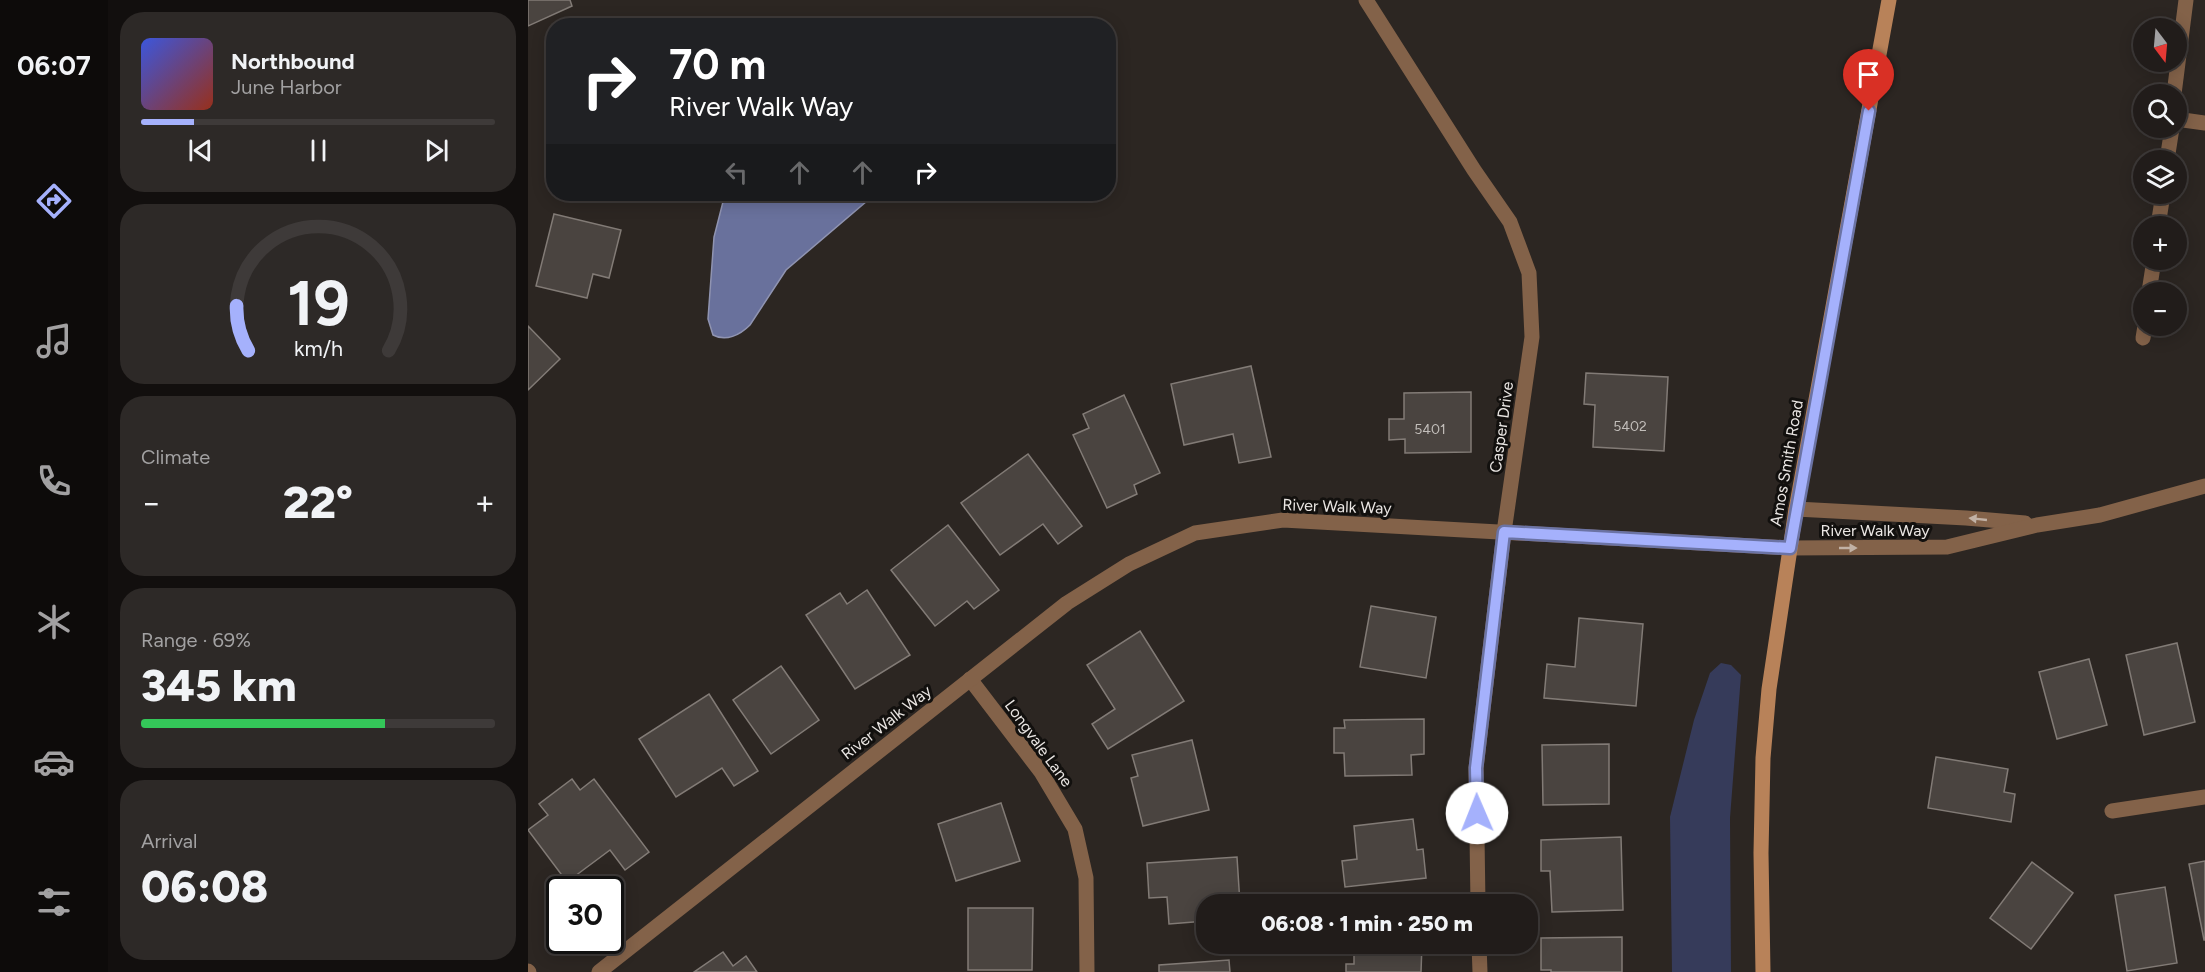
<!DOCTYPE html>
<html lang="en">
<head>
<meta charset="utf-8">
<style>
	body { margin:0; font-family:Figtree,sans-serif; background:#2d2927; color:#f1f3f6; height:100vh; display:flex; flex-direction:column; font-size:22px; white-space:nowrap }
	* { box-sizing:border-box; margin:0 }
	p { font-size:20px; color:#a2a1a2 }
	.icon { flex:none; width:33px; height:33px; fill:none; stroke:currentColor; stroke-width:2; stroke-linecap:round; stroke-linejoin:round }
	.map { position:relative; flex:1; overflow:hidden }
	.details { display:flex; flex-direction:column; gap:12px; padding:12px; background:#120f0e; width:420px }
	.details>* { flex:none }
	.hud { position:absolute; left:18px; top:18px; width:570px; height:183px; border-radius:24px; box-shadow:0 3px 15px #0003,0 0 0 2px #3e3a39; background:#202124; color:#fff; overflow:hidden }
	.needle { width:39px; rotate:164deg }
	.controls { position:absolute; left:1605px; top:18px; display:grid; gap:12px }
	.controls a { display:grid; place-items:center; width:54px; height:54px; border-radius:50%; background:#211c1a; box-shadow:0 3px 15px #0003,0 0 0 2px #3e3a39; font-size:30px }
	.speed { position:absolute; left:18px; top:876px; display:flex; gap:12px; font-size:30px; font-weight:700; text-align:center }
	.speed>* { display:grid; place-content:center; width:78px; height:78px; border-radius:50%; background:#211c1a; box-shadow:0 3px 15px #0003,0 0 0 2px #3e3a39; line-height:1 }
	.speed .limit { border:3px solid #111; border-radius:9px; background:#fff; color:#111 }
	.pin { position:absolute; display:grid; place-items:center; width:51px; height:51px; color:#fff; margin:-62px -26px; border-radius:50% 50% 50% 0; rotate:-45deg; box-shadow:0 0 6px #0007 }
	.pin .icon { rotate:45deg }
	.me { position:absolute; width:66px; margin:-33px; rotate:359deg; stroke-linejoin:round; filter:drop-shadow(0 0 4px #0008) }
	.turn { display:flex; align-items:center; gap:21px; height:126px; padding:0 24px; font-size:27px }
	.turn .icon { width:78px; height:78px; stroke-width:2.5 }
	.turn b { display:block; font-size:42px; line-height:51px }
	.lanes { display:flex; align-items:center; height:57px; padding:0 24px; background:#0003; justify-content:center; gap:30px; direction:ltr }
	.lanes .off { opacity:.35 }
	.big { font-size:45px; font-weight:800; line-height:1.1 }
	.details .card { flex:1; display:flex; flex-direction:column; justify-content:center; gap:9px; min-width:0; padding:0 21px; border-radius:24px; background:#2d2927 }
	.details .dial { align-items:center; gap:0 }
	.dial svg { height:156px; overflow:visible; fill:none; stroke:#3e3a39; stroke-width:7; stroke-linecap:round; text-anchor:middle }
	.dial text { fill:#f1f3f6; stroke:none }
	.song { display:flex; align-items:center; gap:18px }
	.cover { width:72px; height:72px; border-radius:9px; background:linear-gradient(135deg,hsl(230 70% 55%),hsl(10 70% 35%)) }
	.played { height:6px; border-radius:3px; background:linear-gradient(90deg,#a5b1fc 15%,#3e3a39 15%) }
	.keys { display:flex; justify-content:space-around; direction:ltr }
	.heat { display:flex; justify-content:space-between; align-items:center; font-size:33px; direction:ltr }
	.charge { height:9px; border-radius:4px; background:linear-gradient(90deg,#34c759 69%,#3e3a39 0) }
	.trip { position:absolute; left:668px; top:894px; width:342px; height:60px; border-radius:24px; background:#211c1a; box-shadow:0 3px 15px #0003,0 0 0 2px #3e3a39; font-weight:800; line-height:60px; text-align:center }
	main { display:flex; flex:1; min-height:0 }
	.menu { display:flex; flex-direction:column; width:108px; justify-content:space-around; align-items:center; background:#0d0b0a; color:#a2a1a2 }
	.menu .icon { width:42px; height:42px }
	.menu .current { color:#a5b1fc }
	.menu b { font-size:27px; color:#f1f3f6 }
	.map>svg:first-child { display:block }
	.green { fill:#363b5a }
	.water { fill:#69719c; stroke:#9094b1; stroke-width:1.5 }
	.building { fill:#4a4440; stroke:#827b76; stroke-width:1.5 }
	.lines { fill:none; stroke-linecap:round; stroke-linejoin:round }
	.street { stroke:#836249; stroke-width:15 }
	.secondary { stroke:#b88259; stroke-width:15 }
	.oneway { fill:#c1b1a5 }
	.route-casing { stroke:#6b73a4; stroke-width:15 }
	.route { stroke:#a5b1fc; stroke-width:10 }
	.labels { text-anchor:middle; stroke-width:6; stroke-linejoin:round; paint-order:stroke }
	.number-label { font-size:14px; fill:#c2beba }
	.street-label { font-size:16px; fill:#eae6e3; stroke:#12100e }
</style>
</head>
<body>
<main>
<nav class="menu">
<b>06:07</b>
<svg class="icon current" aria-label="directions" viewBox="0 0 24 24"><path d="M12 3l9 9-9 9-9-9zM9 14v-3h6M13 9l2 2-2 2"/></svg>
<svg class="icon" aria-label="music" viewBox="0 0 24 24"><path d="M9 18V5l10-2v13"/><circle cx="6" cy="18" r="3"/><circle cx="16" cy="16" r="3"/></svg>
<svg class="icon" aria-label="phone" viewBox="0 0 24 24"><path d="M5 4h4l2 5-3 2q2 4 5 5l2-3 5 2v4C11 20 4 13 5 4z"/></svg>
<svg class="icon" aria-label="climate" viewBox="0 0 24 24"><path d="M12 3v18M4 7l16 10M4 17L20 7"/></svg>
<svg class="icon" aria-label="car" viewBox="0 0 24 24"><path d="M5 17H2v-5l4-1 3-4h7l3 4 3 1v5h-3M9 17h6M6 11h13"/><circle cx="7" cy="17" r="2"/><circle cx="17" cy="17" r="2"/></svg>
<svg class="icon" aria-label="filters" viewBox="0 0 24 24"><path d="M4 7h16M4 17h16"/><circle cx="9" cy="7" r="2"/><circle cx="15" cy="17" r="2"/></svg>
</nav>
<section class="details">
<div class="card">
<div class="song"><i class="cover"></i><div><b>Northbound</b><p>June Harbor</p></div></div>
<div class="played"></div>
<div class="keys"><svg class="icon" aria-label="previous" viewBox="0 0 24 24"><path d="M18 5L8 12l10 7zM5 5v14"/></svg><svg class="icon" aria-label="pause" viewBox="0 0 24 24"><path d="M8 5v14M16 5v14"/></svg><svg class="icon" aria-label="next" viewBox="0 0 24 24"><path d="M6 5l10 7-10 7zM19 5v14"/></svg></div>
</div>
<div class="card dial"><svg viewBox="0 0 100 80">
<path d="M14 69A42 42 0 1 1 86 69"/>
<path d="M14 69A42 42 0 0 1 8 46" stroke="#a5b1fc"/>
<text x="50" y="56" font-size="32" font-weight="700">19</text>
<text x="50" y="72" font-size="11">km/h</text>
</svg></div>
<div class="card"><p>Climate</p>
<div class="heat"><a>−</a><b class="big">22°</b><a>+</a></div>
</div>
<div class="card"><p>Range · 69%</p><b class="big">345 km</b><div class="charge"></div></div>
<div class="card"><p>Arrival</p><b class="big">06:08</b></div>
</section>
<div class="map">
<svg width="1677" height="972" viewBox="0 0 1677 972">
	<rect width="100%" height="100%" fill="#2c2622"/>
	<polygon class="green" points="1193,663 1203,665 1213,675 1202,818 1203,972 1144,972 1142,817 1166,720 1182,673"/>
	<path class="water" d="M197 194H344L339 201 258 270 222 325C212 335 198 342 185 335L180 319 186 237Z"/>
	<g class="building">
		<polygon points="0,0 42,0 44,6 0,26"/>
		<polygon points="26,60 26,96 18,62"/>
		<polygon points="26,214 93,230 81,278 65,274 59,298 8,286"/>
		<polygon points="0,326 32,359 0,390"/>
		<polygon points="723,366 743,457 711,463 705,434 656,445 643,384"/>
		<polygon points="1058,373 1140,377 1136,451 1065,447 1067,405 1056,404"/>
		<polygon points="943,392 943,452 877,453 877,439 861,440 861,419 876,419 876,393"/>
		<polygon points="596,395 632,473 606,485 609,494 579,508 545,435 561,428 555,414"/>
		<polygon points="500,454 554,526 530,544 515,524 472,555 433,503"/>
		<polygon points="420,525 471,590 446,609 439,601 407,626 363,570"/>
		<polygon points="339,590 382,655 327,689 278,615 312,593 319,604"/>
		<polygon points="843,606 908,617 898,678 832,667"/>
		<polygon points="1051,618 1115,624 1108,706 1016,698 1019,664 1047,667"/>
		<polygon points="612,631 656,701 580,749 564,724 587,709 559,665"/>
		<polygon points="1649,643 1667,722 1616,735 1598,655"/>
		<polygon points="1561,659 1579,725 1529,739 1511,672"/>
		<polygon points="253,666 291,720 243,754 205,700"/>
		<polygon points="181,694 230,771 206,786 194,768 148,797 111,739"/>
		<polygon points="896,719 896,754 883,755 884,775 817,776 816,753 806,753 806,728 817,728 816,720"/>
		<polygon points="664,740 681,810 615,826 603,778 610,776 604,755"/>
		<polygon points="1081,744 1081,804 1015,805 1014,745"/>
		<polygon points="1408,757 1480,769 1476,792 1487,794 1483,822 1400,808"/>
		<polygon points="44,779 52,790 66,779 121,852 97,870 82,850 39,882 0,830 20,815 11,804"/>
		<polygon points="473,803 492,861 428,881 410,824"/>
		<polygon points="885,819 889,850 895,849 898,878 817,887 814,861 829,859 826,826"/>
		<polygon points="1093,837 1095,910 1024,912 1022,871 1013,871 1013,840"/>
		<polygon points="709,857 712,904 678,904 678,921 641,924 639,897 621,898 619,863"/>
		<polygon points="1677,861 1677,940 1676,940 1661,864"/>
		<polygon points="1504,862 1545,893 1503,949 1462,918"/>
		<polygon points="1637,887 1649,963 1599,971 1587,895"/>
		<polygon points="440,908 505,908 504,970 440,970"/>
		<polygon points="1094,937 1094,972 1023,972 1023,970 1013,970 1013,938"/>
		<polygon points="826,944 894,944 893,972 818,972 818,964 826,964"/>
		<polygon points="195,952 205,966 218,956 229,972 166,972"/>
		<polygon points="701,960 702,972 631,972 631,965"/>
	</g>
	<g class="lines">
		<g class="street">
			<polyline points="838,0 946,170 982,222 1001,273 1004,337 976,532 948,768 950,904"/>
			<polyline points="1646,94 1658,0"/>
			<polyline points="1648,119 1677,123"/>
			<polyline points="1639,160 1644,128"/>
			<polyline points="1630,226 1635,194"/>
			<polyline points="1621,292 1626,260"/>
			<polyline points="1615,338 1617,326"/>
			<polyline points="1268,509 1438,518 1497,523"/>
			<polyline points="442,679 513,772 547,829 558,878 559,972"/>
			<polyline points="1584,811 1677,797"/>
			<polyline points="951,944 952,972"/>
			<polyline points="0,971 1,972"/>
			<polyline points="71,972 539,603 601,564 667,533 755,520 1262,548 1419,547 1509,525 1572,515 1677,486"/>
		</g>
		<polyline class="secondary" points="1235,972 1233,853 1235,758 1241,689 1268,509 1361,0"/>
	</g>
	<defs><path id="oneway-solid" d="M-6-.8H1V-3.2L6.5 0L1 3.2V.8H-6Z" transform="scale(1.5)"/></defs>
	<g class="oneway">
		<use href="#oneway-solid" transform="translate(1450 519) rotate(-174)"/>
		<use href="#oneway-solid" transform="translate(1320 548)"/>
	</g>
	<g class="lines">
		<g class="route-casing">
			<polyline id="route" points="949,813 948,768 976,532 1262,548 1341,111"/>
		</g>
		<use href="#route" class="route"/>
	</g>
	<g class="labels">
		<g class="number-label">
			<text x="1102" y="431">5402</text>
			<text x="902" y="434">5401</text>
		</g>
		<g class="street-label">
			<text transform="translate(973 427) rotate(-82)" y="6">Casper Drive</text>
			<text transform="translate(1258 463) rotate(-80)" y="6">Amos Smith Road</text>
			<text transform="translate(809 506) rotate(2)" y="6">River Walk Way</text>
			<text x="1347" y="536">River Walk Way</text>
			<text transform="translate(358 722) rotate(-38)" y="6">River Walk Way</text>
			<text transform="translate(511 743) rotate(54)" y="6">Longvale Lane</text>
		</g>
	</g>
</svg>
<div class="controls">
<a><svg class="needle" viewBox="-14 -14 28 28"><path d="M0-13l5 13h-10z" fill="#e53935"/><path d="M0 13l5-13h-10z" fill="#a2a1a2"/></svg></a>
<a><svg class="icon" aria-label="search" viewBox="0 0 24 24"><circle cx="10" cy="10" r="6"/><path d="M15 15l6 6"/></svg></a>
<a><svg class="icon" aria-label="layers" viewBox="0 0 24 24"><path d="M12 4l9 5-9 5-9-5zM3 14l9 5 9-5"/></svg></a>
<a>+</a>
<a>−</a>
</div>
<div class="speed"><div class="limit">30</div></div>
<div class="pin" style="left:1341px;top:111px;background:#d93025"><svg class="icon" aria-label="arrive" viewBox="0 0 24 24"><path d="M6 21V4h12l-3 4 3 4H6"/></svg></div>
<svg class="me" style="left:949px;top:813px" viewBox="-20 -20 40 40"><circle r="19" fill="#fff"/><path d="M0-13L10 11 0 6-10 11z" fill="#a5b1fc"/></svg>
<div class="trip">06:08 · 1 min · 250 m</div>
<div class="hud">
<div class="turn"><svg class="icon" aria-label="right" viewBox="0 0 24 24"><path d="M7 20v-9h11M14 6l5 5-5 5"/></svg><div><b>70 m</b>River Walk Way</div></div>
<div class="lanes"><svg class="icon off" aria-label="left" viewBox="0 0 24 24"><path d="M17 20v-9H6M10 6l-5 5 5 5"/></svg><svg class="icon off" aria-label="ahead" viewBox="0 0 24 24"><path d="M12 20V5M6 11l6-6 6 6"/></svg><svg class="icon off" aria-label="ahead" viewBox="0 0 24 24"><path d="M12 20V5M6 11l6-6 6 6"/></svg><svg class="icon" aria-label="right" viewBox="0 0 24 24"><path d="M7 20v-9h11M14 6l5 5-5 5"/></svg></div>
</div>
</div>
</main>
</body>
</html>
